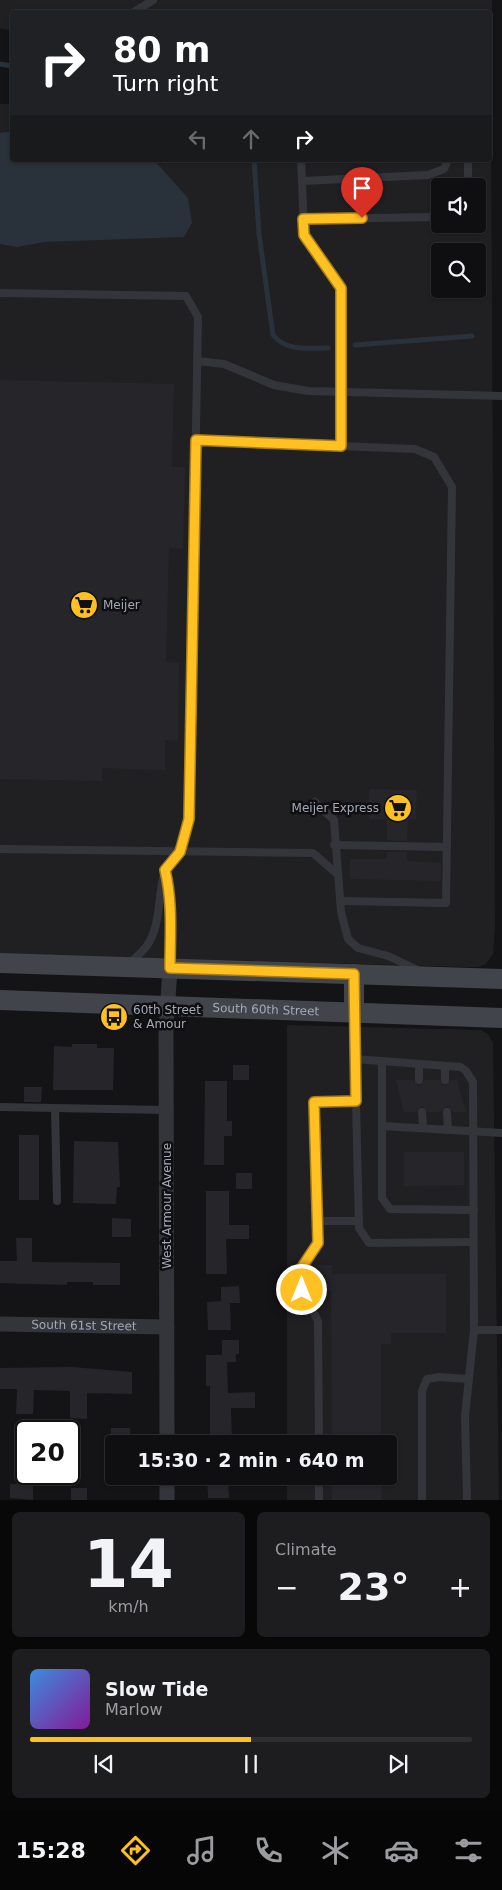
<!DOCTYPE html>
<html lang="en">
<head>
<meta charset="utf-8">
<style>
	body { margin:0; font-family:"DejaVu Sans",sans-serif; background:#1d1c1e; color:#f1f3f6; height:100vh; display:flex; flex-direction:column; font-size:19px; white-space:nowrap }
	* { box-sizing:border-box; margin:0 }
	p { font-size:16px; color:#9b9c9f }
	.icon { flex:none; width:28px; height:28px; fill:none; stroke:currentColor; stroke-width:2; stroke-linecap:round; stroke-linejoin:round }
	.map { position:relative; height:1500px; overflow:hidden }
	.drawer { display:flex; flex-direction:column; gap:12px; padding:12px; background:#080809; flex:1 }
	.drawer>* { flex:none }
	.banner { position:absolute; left:10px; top:10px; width:482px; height:152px; border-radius:5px; box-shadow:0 1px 4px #0004,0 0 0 1px #2f2e30; background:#202124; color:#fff; overflow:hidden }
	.tools { position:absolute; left:431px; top:178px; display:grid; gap:10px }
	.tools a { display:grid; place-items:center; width:55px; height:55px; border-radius:5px; background:#0f0e10; box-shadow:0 1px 4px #0004,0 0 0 1px #2f2e30; font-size:25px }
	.speed { position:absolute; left:15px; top:1420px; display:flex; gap:10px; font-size:25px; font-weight:700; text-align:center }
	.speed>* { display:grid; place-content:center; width:65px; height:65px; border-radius:50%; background:#0f0e10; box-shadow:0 1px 4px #0004,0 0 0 1px #2f2e30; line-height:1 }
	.speed .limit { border:2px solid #111; border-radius:8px; background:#fff; color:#111 }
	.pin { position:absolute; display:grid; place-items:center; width:42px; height:42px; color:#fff; margin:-51px -21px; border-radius:50% 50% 50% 0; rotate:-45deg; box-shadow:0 0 5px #0007 }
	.pin .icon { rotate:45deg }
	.me { position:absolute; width:55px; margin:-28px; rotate:0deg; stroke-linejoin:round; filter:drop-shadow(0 0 4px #0008) }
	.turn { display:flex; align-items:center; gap:18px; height:105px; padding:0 20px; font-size:22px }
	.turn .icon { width:65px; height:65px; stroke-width:2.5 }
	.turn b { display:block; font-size:35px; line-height:42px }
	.lanes { display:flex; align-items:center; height:48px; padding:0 20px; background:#0003; justify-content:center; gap:25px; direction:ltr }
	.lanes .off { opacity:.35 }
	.big { font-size:38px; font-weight:700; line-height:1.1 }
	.drawer .widget { flex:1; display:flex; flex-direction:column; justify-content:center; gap:8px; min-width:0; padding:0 18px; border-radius:8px; background:#1d1c1e }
	.drawer .dial { align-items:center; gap:0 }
	.dial b { font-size:65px; line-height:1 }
	.song { display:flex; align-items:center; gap:15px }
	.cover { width:60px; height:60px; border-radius:8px; background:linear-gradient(135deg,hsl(210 70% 55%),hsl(290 70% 35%)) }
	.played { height:5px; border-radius:2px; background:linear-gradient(90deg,#ffc022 50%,#2f2e30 50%) }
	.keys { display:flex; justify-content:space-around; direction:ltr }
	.heat { display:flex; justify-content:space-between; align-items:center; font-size:28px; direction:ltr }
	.drawer .tiles { flex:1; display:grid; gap:12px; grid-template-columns:1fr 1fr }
	.widget:last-child { grid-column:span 2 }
	.trip { position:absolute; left:105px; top:1435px; width:292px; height:50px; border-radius:5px; background:#0f0e10; box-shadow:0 1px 4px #0004,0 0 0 1px #2f2e30; font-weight:700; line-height:50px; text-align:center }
	.menu { display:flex; height:80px; justify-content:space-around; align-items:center; background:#060606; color:#9b9c9f }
	.menu .icon { width:35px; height:35px }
	.menu .active { color:#ffc022 }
	.menu b { font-size:22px; color:#f1f3f6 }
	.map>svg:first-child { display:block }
	.built { fill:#201f22; fill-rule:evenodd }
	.water { fill:#29323a }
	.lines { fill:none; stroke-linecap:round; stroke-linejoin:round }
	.stream { stroke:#29323a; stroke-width:5 }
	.building { fill:#26262a }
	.service { stroke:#34353b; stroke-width:8 }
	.minor { stroke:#34353b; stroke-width:15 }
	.secondary { stroke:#42444b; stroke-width:20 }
	.route-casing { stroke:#a67d16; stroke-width:12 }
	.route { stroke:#ffc022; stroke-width:9 }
	.labels { text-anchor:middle; stroke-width:5; stroke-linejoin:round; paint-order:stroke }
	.poi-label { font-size:12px; fill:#a4a9b7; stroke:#0f0e10; text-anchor:start }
	.street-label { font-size:12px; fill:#a4a9b7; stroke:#0f0e10 }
</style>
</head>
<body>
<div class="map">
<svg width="502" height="1500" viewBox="0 0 502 1500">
	<rect width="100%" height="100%" fill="#141315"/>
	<g class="built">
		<polygon points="0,0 492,0 492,43 490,43 490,12 12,12 12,29 7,30 0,28"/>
		<path d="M0 104H12V160H490L491 113 495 926 493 954 486 964 478 967H469L0 954ZM440 186H478V224H440ZM440 251H478V289H440Z"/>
		<polygon points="287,1025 480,1030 488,1034 493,1043 499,1500 287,1500 287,1476 389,1476 389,1444 287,1444"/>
	</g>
	<polygon class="water" points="6,132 12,132 12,160 154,160 188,198 192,223 184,237 44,242 17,247 0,244 0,133"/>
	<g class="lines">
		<g class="stream">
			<polyline points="0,64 12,66"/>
			<path d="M254 160 259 234 273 335C287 352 308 348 328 348"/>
			<polyline points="355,345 472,336"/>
		</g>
	</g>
	<g class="building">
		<polygon points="0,380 174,384 172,467 185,467 183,549 169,548 166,662 179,663 178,741 165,740 165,770 102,768 102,781 0,779"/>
		<polygon points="369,789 417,790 416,819 408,819 407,841 387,840 387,819 369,820"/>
		<polygon points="387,852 407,852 407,861 441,863 441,881 350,879 350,859 387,859"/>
		<polygon points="72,1044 97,1044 97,1048 114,1048 113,1090 53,1090 54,1046 72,1047"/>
		<rect x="233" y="1065" width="16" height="15"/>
		<polygon points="396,1080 413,1080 419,1086 425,1080 439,1080 442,1085 445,1086 451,1080 457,1080 466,1112 453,1112 447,1106 441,1112 428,1112 422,1106 416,1112 404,1112"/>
		<polygon points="205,1081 227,1081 227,1121 232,1121 232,1136 224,1136 224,1165 204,1165"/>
		<polygon points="24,1087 42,1087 41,1102 24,1102"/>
		<rect x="19" y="1135" width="20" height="65"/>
		<polygon points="74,1141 118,1142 120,1187 117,1187 116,1204 73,1203"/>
		<polygon points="404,1152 464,1152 464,1185 404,1186"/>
		<rect x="236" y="1173" width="16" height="16"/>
		<polygon points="206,1191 229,1191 229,1225 249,1225 249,1239 226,1239 227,1274 206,1274"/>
		<polygon points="112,1218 131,1219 131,1237 112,1237"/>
		<polygon points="16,1238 32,1238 32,1262 120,1263 120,1285 93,1285 93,1282 67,1282 67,1285 0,1283 0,1261 17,1261"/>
		<polygon points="311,1265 332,1265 332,1274 446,1274 446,1333 391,1333 391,1344 381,1344 381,1444 332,1444 331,1291 311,1291"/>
		<polygon points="239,1286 240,1303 230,1303 231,1330 208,1330 207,1302 221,1301 221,1287"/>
		<polygon points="222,1340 239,1340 239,1354 236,1354 236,1362 227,1362 228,1393 255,1392 255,1408 231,1408 232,1443 210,1443 210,1386 206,1386 206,1355 222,1355"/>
		<polygon points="72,1367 132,1372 132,1394 87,1393 87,1419 70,1418 70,1391 34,1390 33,1414 16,1414 17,1389 0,1389 0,1368"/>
		<rect x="111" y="1428" width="19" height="16"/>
		<polygon points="207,1476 228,1476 229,1498 208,1498"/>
		<polygon points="332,1476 381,1476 382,1500 332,1500"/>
		<polygon points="10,1484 33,1484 33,1500 10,1498"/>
		<rect x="71" y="1488" width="16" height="12"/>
	</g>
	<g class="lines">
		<g class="service">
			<polyline points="134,12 153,0"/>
			<polyline points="301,160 302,181"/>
			<polyline points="468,186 468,160"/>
			<polyline points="303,219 440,217"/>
			<polyline points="0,293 186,296 198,317 189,819 180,852 165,870"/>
			<polyline points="197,361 224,364 274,385 308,391 502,396"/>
			<polyline points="196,440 415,449 434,457 452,487 446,903 341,901"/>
			<polyline points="341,447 341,288 304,235 302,181 428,175 444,169 448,160"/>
			<polyline points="315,802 334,820 341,912 348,939 358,948 388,956 418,970"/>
			<polyline points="334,845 447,847"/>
			<polyline points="0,849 313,853 336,873"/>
			<path d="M129 964C134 959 141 953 146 947 162 926 157 895 165 870 173 902 170 934 170 967"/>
			<polyline points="355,1059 461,1067 466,1071 473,1082 474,1330 465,1416 467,1500"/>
			<polyline points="382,1061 382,1198 390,1209 474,1210"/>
			<polyline points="419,1064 419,1080"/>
			<polyline points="445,1066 445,1080"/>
			<polyline points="356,1101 359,1228 369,1243 473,1242"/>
			<polyline points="0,1107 166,1110"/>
			<polyline points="55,1108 57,1201"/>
			<polyline points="422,1112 423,1128"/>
			<polyline points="447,1112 448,1130"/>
			<polyline points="382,1126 502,1133"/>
			<polyline points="317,1221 359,1221"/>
			<polyline points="474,1330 502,1330"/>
			<polyline points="319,1444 318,1321 302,1290 302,1267 318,1243 314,1102 356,1101 354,1013"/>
			<polyline points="319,1476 319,1500"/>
			<polyline points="422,1500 422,1391 427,1379 439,1377 468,1379"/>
		</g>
		<g class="minor">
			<path id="s1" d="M0 1324 167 1327"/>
			<polyline points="167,1444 166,1028 170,969"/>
			<polyline points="167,1476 167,1500"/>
		</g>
		<g class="secondary">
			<polyline points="0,963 502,979"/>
			<polyline points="354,974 354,1012"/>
			<path id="s2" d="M0 1000 502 1018"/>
		</g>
	</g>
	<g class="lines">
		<g class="route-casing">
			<path id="route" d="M302 1290V1267L318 1243 314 1102 356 1101 354 974 170 968C170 936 173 903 165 870L180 852 189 819 196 440 341 446V288L304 235 303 219 362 218"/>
		</g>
		<use href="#route" class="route"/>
	</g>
	<defs>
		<g id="supermarket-disc" transform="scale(1.4375)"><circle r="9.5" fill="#ffc022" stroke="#0f0e10"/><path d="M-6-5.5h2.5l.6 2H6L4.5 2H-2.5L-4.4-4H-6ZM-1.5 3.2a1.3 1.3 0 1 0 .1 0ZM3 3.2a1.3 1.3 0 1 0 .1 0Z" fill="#111"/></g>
		<g id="bus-disc" transform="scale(1.4375)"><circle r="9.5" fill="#ffc022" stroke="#0f0e10"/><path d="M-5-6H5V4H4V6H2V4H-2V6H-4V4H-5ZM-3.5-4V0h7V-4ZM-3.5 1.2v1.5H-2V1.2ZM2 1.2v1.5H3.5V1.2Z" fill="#111"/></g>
	</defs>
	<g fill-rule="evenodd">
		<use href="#supermarket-disc" x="84" y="605"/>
		<use href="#supermarket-disc" x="398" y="808"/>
		<use href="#bus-disc" x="114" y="1017"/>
	</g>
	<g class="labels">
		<g class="poi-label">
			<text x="103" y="609">Meijer</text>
			<text x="379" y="812" text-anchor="end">Meijer Express</text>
			<text x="133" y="1014">60th Street<tspan x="133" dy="14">&amp; Amour</tspan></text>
		</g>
		<g class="street-label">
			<text dy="4" stroke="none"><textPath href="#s2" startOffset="266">South 60th Street</textPath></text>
			<text transform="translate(167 1206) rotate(-90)" y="4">West Armour Avenue</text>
			<text dy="4" stroke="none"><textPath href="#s1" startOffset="84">South 61st Street</textPath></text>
		</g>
	</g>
</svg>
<div class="tools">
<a><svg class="icon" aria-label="sound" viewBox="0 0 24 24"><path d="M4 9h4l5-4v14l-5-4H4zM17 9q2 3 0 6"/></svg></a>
<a><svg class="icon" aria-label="search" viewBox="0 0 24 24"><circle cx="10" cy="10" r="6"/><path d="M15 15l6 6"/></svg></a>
</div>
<div class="speed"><div class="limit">20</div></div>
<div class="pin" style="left:362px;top:218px;background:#d93025"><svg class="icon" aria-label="arrive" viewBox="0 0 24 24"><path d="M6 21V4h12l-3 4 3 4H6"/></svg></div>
<svg class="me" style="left:302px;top:1290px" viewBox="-20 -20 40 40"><circle r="17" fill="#ffc022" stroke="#fff" stroke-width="3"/><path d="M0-11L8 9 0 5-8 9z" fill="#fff"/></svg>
<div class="trip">15:30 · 2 min · 640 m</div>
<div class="banner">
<div class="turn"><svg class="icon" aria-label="right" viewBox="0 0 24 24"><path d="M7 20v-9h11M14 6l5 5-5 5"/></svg><div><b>80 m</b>Turn right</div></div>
<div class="lanes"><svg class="icon off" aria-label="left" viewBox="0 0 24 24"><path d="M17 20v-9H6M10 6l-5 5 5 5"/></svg><svg class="icon off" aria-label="ahead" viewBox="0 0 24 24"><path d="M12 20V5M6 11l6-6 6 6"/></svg><svg class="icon" aria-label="right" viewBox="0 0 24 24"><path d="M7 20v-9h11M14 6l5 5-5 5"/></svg></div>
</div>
</div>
<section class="drawer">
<div class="tiles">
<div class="widget dial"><b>14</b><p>km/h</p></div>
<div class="widget"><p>Climate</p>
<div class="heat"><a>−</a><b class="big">23°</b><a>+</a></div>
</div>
<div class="widget">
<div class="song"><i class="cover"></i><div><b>Slow Tide</b><p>Marlow</p></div></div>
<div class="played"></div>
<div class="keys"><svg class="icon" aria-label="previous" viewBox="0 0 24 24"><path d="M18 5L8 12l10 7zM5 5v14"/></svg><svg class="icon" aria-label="pause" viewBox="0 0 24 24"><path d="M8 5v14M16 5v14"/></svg><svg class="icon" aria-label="next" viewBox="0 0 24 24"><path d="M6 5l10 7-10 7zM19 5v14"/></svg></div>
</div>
</div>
</section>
<nav class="menu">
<b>15:28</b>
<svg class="icon active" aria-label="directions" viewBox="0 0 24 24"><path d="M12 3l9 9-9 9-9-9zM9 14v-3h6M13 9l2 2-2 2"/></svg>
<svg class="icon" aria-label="music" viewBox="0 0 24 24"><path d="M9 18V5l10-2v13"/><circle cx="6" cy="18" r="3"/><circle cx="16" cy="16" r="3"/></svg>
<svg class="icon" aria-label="phone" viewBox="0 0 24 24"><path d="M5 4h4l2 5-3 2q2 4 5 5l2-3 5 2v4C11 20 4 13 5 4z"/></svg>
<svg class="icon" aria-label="climate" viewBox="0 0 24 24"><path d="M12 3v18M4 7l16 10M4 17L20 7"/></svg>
<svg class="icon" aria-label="car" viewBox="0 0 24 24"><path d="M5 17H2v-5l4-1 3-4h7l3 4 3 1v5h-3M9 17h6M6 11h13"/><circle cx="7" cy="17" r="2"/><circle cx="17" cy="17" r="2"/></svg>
<svg class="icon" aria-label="filters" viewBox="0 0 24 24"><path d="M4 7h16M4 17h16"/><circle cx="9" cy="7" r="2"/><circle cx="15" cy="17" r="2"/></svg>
</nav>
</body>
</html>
